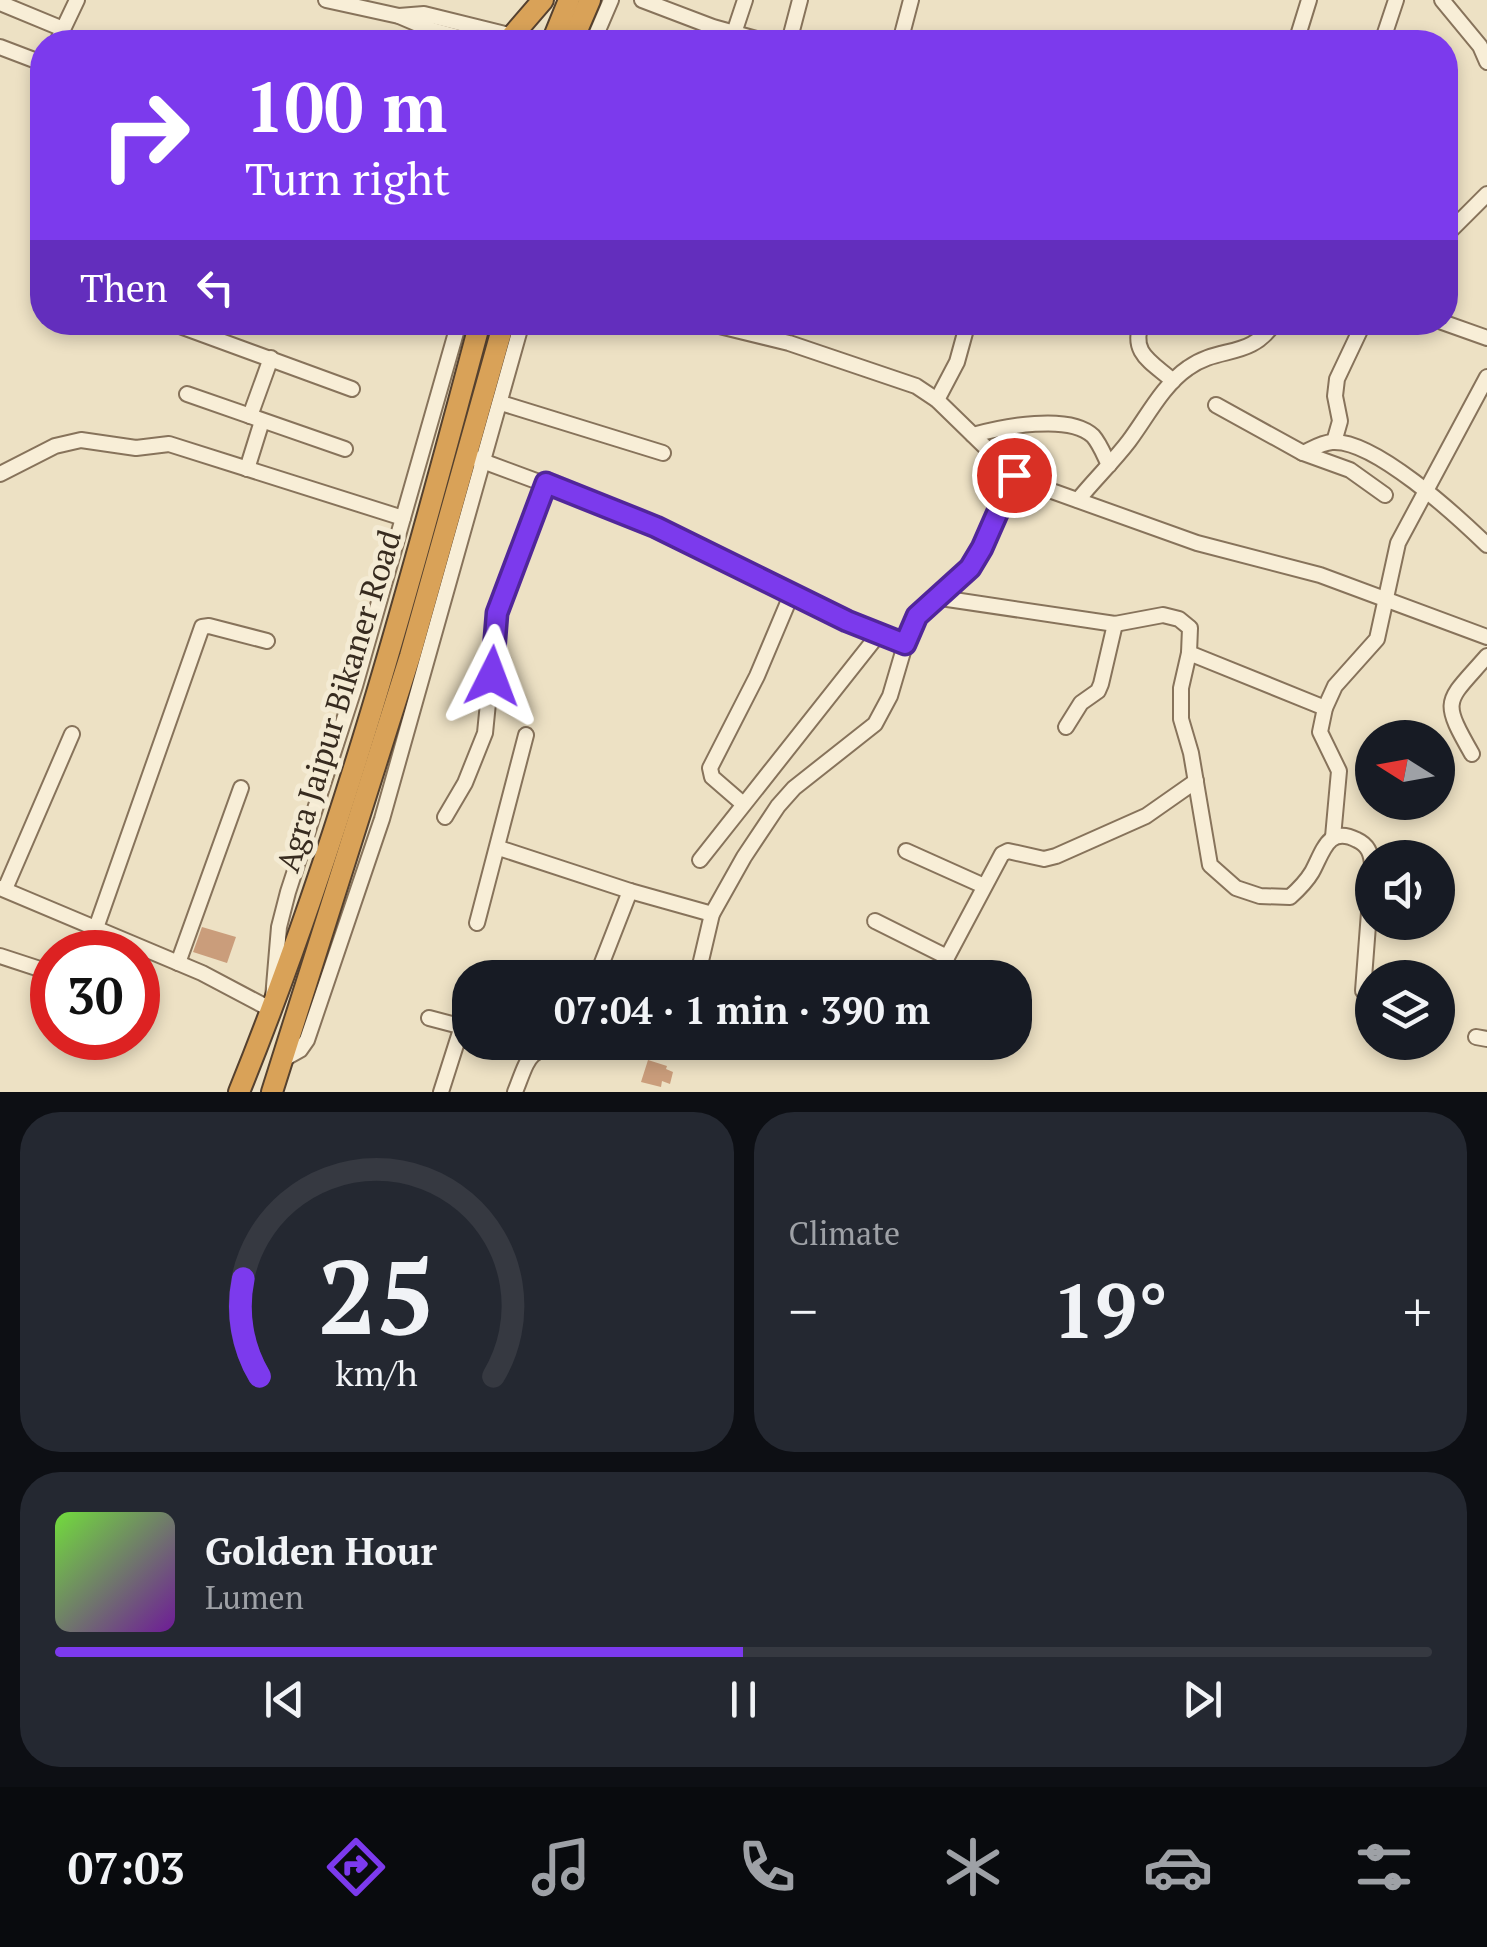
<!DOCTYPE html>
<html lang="en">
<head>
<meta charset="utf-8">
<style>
	body { margin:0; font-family:"PT Serif",serif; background:#242831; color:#f1f3f6; height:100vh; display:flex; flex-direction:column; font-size:38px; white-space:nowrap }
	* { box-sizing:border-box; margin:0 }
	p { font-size:32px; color:#9ea1a6 }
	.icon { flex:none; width:55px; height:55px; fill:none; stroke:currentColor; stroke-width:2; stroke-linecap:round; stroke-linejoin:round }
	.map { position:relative; height:1092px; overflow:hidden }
	.panel { display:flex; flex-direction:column; gap:20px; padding:20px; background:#0d0f14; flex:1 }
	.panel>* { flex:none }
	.hud { position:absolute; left:30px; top:30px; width:1428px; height:305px; border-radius:40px; box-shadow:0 5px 15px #0003; background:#7c3aed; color:#fff; overflow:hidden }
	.needle { width:65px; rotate:281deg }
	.fabs { position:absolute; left:1355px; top:720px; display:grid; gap:20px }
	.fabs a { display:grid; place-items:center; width:100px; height:100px; border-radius:50%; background:#171b24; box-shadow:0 5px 15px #0003; font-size:50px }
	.speed { position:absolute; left:30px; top:930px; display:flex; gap:20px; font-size:50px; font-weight:700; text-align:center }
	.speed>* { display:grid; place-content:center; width:130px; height:130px; border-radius:50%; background:#171b24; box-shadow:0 5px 15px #0003; line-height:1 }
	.speed .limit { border:15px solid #d22; background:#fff; color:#111 }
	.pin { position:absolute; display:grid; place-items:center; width:85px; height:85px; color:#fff; margin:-42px; border:5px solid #fff; border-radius:50%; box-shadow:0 2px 10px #0007 }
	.me { position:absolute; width:110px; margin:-55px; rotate:3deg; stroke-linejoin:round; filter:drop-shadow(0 0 8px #0008) }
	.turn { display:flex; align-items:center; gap:35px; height:210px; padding:0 50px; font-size:45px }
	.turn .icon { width:130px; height:130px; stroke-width:2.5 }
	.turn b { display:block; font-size:70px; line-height:85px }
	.then { display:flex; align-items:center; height:95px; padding:0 50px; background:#0003; gap:20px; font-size:38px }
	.big { font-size:75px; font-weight:700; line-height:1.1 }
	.panel .widget { flex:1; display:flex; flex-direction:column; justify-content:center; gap:15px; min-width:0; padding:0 35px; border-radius:40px; background:#242831 }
	.panel .dial { align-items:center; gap:0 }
	.dial svg { height:260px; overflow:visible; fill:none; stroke:#363941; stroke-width:7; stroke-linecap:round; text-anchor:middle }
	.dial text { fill:#f1f3f6; stroke:none }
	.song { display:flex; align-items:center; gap:30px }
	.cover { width:120px; height:120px; border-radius:15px; background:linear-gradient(135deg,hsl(100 70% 55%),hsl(280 70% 35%)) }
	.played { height:10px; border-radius:5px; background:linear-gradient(90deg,#7c3aed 50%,#363941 50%) }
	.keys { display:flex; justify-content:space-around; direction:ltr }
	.heat { display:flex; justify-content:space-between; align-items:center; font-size:55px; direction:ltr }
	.panel .tiles { flex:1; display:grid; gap:20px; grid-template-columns:1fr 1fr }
	.widget:last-child { grid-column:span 2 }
	.trip { position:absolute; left:452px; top:960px; width:580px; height:100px; border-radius:40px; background:#171b24; box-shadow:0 5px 15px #0003; font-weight:700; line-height:100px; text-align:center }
	.dock { display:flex; height:160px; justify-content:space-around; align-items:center; background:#090b0e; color:#9ea1a6 }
	.dock .icon { width:70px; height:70px }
	.dock .on { color:#7c3aed }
	.dock b { font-size:45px; color:#f1f3f6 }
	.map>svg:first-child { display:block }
	.building { fill:#ca9d7b }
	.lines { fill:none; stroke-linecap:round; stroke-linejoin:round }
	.minor-casing { stroke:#87735b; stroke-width:18 }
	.highway-casing { stroke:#55412f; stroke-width:24 }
	.minor { stroke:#f8eed7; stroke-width:14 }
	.highway { stroke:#d9a258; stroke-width:20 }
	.route-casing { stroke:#51269a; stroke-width:25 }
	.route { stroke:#7c3aed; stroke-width:18 }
	.labels { text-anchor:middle; stroke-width:10; stroke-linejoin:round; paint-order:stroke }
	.street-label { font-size:32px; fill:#372b1f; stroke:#f4ebd4 }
</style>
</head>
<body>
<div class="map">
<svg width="1487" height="1092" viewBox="0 0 1487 1092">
	<rect width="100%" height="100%" fill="#ede1c4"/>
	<g class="building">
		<polygon points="202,927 236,937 227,963 193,952"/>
		<polygon points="648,1060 667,1066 666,1069 673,1072 670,1084 662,1081 661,1087 641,1082"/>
	</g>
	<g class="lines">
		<g class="minor-casing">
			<g id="minor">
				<polyline points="326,0 399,16 432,30 477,42"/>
				<polyline points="642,0 713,27 767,42"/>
				<polyline points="1442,0 1480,46 1487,62"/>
				<polyline points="0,3 63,29"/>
				<polyline points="399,16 424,14 537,42"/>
				<polyline points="734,33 745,0"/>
				<polyline points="57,42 77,0"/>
				<polyline points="593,42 611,0"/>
				<polyline points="789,42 800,0"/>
				<polyline points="900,42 911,0"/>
				<polyline points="1296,42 1309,0"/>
				<polyline points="1382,42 1396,0"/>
				<polyline points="0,47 42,63"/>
				<polyline points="1445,236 1487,194"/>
				<polyline points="169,322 352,389"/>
				<polyline points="703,322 789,343 916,386 937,400 1014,475 1049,490 1197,543 1320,575 1487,637"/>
				<path d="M1142 322C1129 353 1152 362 1173 381"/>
				<polyline points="1442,322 1487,338"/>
				<polyline points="187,394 345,449"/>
				<polyline points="937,400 957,362 968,322"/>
				<polyline points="501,403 663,453"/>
				<polyline points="1216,405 1303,453 1350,470 1385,495"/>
				<polyline points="250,416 271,358"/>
				<path d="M973 435C1002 427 1069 413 1093 436 1100 444 1104 455 1109 465"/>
				<polyline points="1334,442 1340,421 1335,396 1337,379 1364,322"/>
				<path d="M1303 453C1312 449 1321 443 1332 442 1374 439 1457 516 1487 545"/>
				<polyline points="477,459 636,518 847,621 905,645 917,616 970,568 982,547 1014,475"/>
				<polyline points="247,469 262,421"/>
				<polyline points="0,474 55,446 81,440 136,448 169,444 403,518"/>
				<path d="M1078 500C1094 480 1113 462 1129 441 1147 417 1163 385 1188 368 1220 345 1250 360 1275 322"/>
				<polyline points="934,597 1115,624 1163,615 1179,619 1190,628 1189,653 1325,708"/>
				<path d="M1189 653 1181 688V719L1191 753 1210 865 1236 888 1260 896 1290 897C1299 889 1306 882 1312 872 1323 852 1328 825 1357 840 1368 845 1372 854 1372 867"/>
				<polyline points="1066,727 1081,703 1098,691 1101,684 1115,624"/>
				<path d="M1472 754C1440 698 1446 703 1487 656"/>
				<polyline points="742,803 712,777 710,768 757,676 792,593"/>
				<polyline points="445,817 465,783 485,733 497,613 546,483"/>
				<polyline points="1333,837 1339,771 1320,732 1325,708 1335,686 1377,639 1398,543 1487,377"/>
				<polyline points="499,848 630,891 712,914"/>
				<polyline points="906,851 984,886"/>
				<polyline points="700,860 878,635"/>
				<polyline points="0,888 202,973 272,1010 279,927 288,892 355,686 459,322"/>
				<polyline points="5,889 72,734"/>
				<polyline points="875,921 947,957"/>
				<polyline points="477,923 526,735"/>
				<polyline points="96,928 202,627 209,626 267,641"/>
				<polyline points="0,956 52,973"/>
				<polyline points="178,963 241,788"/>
				<polyline points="596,978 630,891"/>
				<polyline points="697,978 712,914 744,857 778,806 794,788 875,724 890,696 905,645"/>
				<polyline points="936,978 1002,854 1008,851 1044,859 1056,856 1146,816 1196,781"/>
				<polyline points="1363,991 1372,873"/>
				<polyline points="429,1018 467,1028"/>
				<polyline points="1476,1037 1487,1039"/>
				<polyline points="284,1059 300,1050 307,1040 382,819 522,322"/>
				<polyline points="441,1092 462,1026"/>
				<path d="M515 1092C531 1051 527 1053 567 1042"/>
			</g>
		</g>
		<g class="highway-casing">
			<g id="highway">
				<polyline points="512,36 543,0"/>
				<polyline points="552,42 569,0"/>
				<polyline points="572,42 590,0"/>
				<path d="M239 1092C340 843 411 582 480 322"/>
				<polyline points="272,1092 410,656 504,322"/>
			</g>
		</g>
		<use href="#minor" class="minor"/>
		<use href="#highway" class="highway"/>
	</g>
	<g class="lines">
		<g class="route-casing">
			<polyline id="route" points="492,676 497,613 546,483 656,527 847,621 905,644 917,616 970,568 982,548 1014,475"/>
		</g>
		<use href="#route" class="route"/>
	</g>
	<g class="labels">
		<g class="street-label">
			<text transform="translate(339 701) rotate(-73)" y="11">Agra Jaipur Bikaner Road</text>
		</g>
	</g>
</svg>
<div class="fabs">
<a><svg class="needle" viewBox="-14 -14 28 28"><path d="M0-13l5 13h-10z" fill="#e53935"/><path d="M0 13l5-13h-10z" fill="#9ea1a6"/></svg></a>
<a><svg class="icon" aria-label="sound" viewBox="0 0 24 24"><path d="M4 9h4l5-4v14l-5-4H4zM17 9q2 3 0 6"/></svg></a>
<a><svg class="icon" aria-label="layers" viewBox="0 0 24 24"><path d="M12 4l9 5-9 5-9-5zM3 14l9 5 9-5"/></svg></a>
</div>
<div class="speed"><div class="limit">30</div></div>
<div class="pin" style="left:1014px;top:475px;background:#d93025"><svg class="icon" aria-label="arrive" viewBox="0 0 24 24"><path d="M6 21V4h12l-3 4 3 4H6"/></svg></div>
<svg class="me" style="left:492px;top:676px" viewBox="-20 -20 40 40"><path d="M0-17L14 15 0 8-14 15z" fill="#7c3aed" stroke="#fff" stroke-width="4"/></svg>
<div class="trip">07:04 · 1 min · 390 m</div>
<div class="hud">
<div class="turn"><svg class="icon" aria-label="right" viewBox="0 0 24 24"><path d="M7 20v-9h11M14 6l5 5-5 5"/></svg><div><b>100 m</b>Turn right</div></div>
<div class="then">Then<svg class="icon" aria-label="left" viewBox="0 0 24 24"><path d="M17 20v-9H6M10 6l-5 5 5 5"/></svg></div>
</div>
</div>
<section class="panel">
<div class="tiles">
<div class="widget dial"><svg viewBox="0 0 100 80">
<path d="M14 69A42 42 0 1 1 86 69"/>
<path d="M14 69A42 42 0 0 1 9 39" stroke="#7c3aed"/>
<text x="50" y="56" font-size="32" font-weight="700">25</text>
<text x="50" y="72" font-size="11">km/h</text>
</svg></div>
<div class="widget"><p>Climate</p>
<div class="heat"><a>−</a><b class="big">19°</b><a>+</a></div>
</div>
<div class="widget">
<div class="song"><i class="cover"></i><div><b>Golden Hour</b><p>Lumen</p></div></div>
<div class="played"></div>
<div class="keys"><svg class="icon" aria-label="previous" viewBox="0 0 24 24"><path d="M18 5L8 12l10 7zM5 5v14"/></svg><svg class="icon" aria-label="pause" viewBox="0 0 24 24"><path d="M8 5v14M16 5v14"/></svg><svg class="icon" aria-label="next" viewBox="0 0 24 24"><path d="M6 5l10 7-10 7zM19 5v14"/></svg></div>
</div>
</div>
</section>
<nav class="dock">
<b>07:03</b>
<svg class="icon on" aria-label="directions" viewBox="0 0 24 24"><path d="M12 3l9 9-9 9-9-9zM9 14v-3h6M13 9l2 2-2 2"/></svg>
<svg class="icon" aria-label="music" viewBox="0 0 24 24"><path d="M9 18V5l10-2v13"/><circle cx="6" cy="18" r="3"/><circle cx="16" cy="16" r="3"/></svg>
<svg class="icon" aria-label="phone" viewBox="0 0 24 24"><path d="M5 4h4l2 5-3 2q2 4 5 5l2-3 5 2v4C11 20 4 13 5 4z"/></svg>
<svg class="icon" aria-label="climate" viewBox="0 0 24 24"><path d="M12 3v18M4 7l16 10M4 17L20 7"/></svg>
<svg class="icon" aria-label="car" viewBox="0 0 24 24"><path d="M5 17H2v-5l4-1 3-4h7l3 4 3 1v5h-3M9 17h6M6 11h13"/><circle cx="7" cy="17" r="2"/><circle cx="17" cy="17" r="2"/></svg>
<svg class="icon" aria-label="filters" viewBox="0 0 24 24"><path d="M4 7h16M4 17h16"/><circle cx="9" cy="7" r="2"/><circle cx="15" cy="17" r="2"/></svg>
</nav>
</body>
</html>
